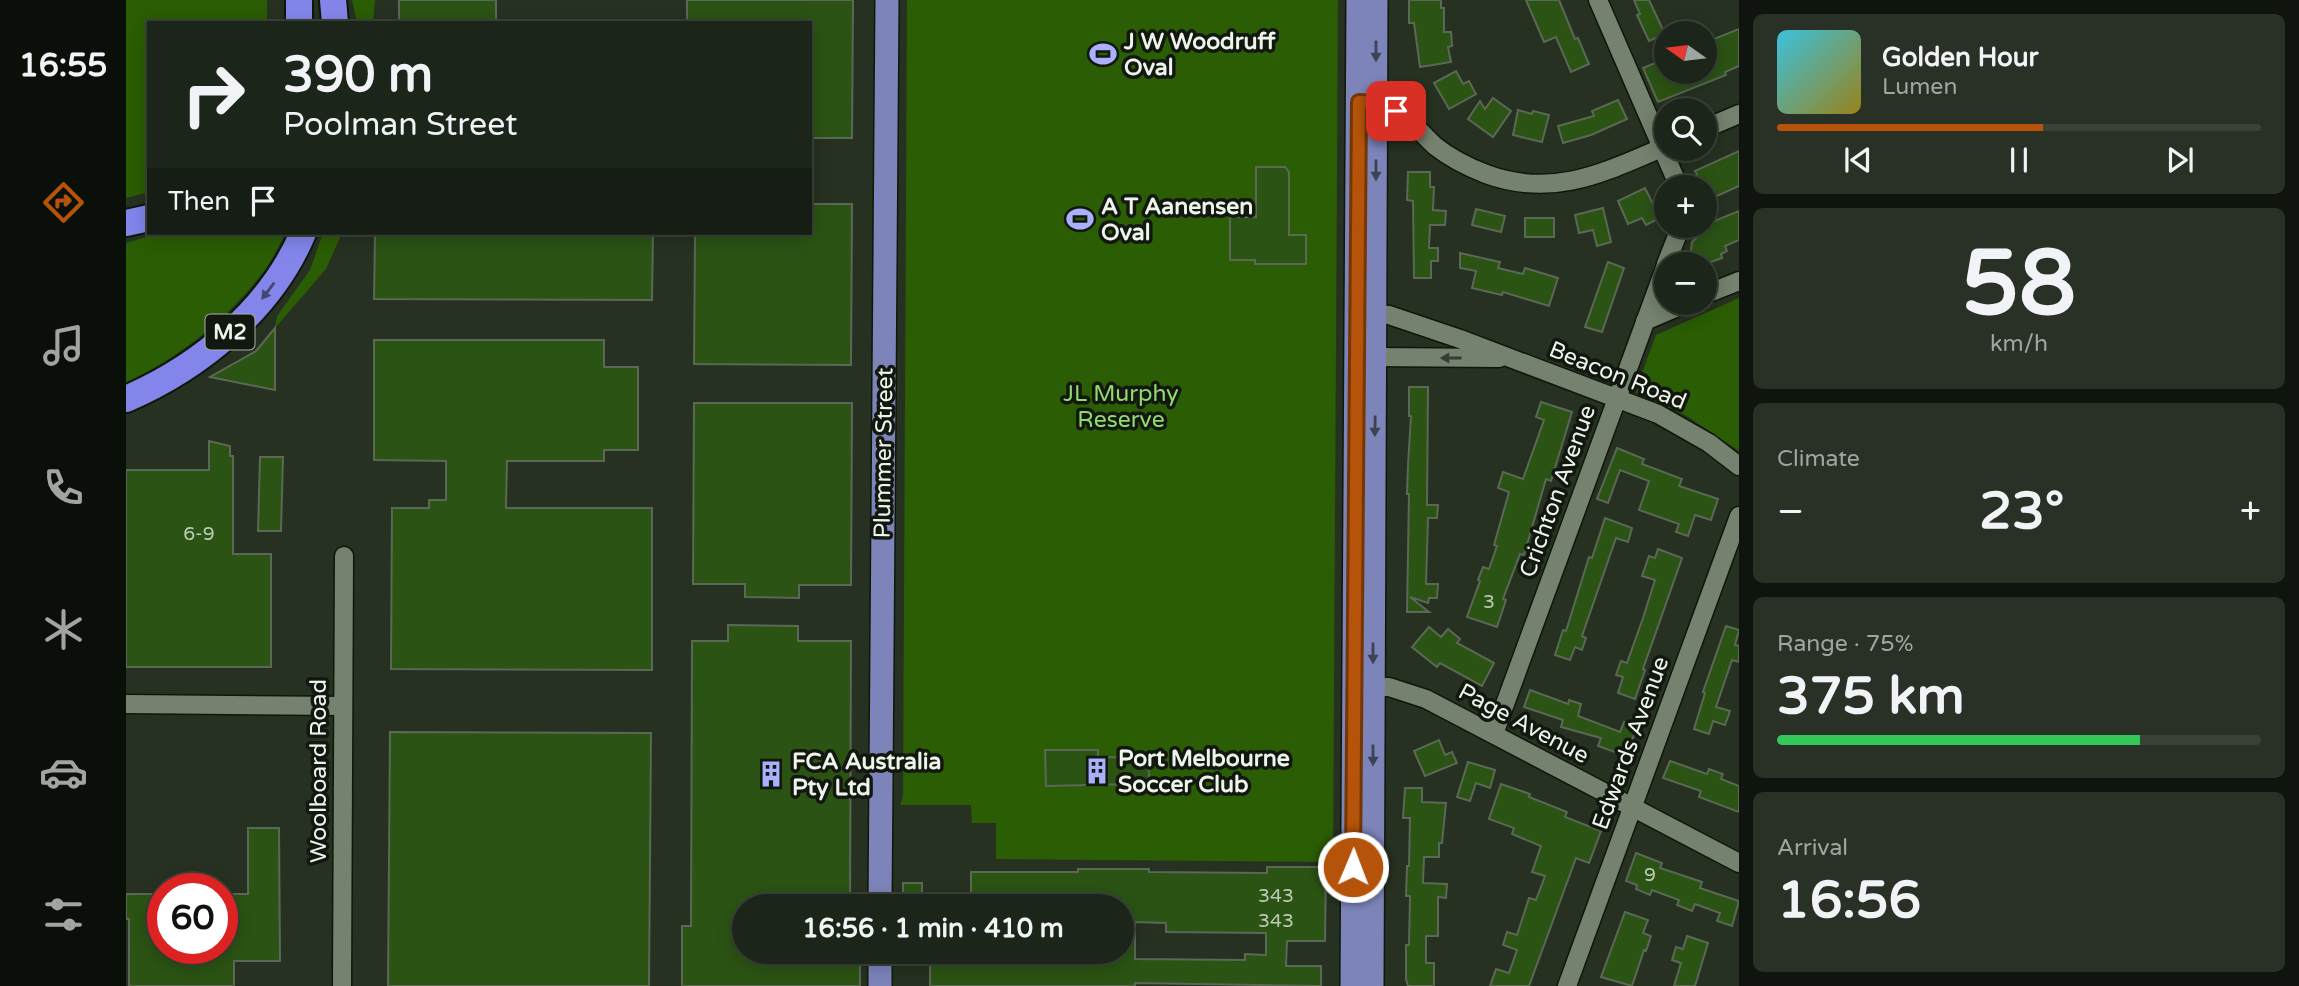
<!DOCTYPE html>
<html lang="en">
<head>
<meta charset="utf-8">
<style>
	body { margin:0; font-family:"Varela Round",sans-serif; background:#293126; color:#f1f3f6; height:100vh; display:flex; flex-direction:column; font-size:26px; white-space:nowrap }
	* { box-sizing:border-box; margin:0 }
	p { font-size:23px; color:#a0a5a2 }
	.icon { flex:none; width:38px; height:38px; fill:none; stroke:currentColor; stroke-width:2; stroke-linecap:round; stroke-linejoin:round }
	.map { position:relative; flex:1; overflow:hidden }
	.panel { display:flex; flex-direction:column; gap:14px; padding:14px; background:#0f140e; width:560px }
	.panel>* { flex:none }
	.hud { position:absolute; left:21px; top:21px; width:665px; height:214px; border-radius:0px; box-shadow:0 4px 18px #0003,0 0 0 2px #3a4238; background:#1c2519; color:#f1f3f6; overflow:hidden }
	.needle { width:46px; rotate:284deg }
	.tools { position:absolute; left:1528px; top:21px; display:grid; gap:14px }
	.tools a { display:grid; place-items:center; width:63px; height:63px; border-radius:50%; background:#1c2519; box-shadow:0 4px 18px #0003,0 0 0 2px #3a4238; font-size:35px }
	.speed { position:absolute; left:21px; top:873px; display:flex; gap:14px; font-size:35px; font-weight:700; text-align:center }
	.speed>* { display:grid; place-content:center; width:91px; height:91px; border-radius:50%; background:#1c2519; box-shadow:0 4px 18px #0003,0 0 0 2px #3a4238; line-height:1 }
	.speed .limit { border:10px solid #d22; background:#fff; color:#111 }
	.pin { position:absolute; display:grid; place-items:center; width:60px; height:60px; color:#fff; margin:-30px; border-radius:14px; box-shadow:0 4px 10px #0006 }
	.me { position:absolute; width:77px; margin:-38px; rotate:1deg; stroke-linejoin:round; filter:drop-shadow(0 0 5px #0008) }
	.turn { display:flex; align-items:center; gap:24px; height:147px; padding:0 21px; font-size:32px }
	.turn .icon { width:91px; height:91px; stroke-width:2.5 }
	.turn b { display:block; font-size:49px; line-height:60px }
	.then { display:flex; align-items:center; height:66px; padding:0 21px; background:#0003; gap:14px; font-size:26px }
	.big { font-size:52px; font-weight:700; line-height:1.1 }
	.panel .tile { flex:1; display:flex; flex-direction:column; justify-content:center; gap:10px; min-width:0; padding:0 24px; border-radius:10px; background:#293126 }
	.panel .dial { align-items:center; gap:0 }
	.dial b { font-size:91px; line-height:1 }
	.song { display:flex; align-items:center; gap:21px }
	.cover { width:84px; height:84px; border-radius:10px; background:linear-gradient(135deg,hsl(190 70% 55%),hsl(50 70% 35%)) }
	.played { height:7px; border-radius:4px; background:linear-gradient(90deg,#b45309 55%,#3a4238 55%) }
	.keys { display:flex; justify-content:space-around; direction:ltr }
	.heat { display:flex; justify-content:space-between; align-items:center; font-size:38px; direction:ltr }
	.charge { height:10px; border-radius:5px; background:linear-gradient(90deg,#34c759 75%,#3a4238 0) }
	.trip { position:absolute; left:606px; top:894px; width:402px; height:70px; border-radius:35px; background:#1c2519; box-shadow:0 4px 18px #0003,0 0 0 2px #3a4238; font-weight:700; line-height:70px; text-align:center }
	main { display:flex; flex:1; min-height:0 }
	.dock { display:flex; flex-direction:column; width:126px; justify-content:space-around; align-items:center; background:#0b0f0a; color:#a0a5a2 }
	.dock .icon { width:49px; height:49px }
	.dock .selected { color:#b45309 }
	.dock b { font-size:32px; color:#f1f3f6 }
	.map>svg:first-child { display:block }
	.green { fill:#2a5d04 }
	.building { fill:#2b5314; stroke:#5b6856; stroke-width:2; fill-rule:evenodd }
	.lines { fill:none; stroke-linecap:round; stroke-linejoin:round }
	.minor-casing { stroke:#0e180a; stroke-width:21 }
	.major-casing { stroke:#0e180a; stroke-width:26 }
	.highway-casing { stroke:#0e180a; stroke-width:30 }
	.minor { stroke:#75826f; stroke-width:18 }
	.major { stroke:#7d84b9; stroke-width:23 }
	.highway { stroke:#8385eb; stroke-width:26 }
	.oneway { fill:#3d4354 }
	.oneway2 { fill:#454873 }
	.oneway3 { fill:#353c31 }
	.route-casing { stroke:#753606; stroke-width:18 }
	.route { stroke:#b45309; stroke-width:12 }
	.labels { text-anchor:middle; stroke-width:7; stroke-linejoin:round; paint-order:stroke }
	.number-label { font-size:19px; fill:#bcccb4 }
	.shield { fill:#121710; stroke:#abb2a9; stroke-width:2 }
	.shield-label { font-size:21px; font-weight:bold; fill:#edf4ea }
	.poi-label { font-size:23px; font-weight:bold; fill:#edf4ea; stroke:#121710; text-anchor:start }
	.street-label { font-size:23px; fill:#edf4ea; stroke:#121710 }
	.park-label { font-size:23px; fill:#92da6e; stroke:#121710 }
</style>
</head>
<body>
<main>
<nav class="dock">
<b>16:55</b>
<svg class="icon selected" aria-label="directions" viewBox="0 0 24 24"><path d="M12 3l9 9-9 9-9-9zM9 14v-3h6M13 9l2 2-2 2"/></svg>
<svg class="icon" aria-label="music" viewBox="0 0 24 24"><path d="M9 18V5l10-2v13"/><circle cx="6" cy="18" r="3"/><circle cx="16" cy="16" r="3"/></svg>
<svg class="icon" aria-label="phone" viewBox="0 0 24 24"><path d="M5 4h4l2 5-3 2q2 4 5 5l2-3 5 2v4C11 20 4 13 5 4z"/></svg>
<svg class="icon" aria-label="climate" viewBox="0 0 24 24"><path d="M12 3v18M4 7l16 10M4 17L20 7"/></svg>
<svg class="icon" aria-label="car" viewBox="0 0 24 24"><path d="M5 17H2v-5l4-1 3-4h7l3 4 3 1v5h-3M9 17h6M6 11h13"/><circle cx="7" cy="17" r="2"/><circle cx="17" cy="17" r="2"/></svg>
<svg class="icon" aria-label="filters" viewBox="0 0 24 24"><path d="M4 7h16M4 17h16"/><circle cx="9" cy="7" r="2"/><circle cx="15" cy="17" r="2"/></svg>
</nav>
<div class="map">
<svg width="1613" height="986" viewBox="0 0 1613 986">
	<rect width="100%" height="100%" fill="#263121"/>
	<g class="green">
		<polygon points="0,0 141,0 141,23 23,23 23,192 0,198"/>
		<polygon points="226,0 249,0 247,23 231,23"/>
		<polygon points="781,0 1212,0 1207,862 870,859 870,823 846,823 845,805 774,805 777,796"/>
		<path d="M34 233H160C153 245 147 259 138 271 102 319 54 357 0 383V243Z"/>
		<polygon points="197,233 216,233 200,269 149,328 151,316 184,270"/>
		<polygon points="1613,298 1613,451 1559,415 1509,392 1530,335"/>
	</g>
	<g class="building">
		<rect x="273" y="0" width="97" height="23"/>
		<polygon points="561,0 727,0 726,138 684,138 684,23 561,23"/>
		<polygon points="1283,0 1315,0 1315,8 1318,8 1318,32 1325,32 1326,46 1322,47 1325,62 1294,67 1288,23 1283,23"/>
		<polygon points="1400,0 1433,0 1449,39 1452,38 1463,64 1445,72 1430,37 1418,42"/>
		<polygon points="1508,0 1523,0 1539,34 1523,41 1511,15 1514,14"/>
		<polygon points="1613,29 1613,66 1599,72 1600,75 1532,102 1517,68 1534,61 1541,76 1551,72 1578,72 1578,43"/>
		<polygon points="1330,71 1337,84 1343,81 1350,94 1323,109 1308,83"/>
		<polygon points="1367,98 1385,111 1367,137 1342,119 1354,101 1359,109"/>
		<polygon points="1492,100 1501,119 1465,135 1437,143 1432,126 1468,116 1466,111"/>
		<polygon points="1392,110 1406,114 1407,111 1423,115 1416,142 1387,135"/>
		<polygon points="1613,151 1613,186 1582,200 1578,187 1569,171"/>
		<polygon points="1130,167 1159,167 1163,172 1163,235 1180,235 1180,264 1129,264 1129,260 1104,260 1104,217 1130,217"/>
		<polygon points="1282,172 1304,172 1304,187 1308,187 1307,210 1320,211 1319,225 1304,225 1303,248 1312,248 1312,261 1305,261 1305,278 1288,278 1287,201 1281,200"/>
		<polygon points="1519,188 1534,218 1520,225 1516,218 1502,224 1492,201"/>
		<polygon points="684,204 726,204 725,365 568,364 569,233 684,233"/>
		<polygon points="1477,208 1485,242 1471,246 1467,230 1453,233 1449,215"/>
		<polygon points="1350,209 1379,216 1375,232 1346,225"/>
		<polygon points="1613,211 1613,240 1599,246 1601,251 1595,254 1596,258 1579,264 1563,264 1566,242 1572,236 1572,233 1577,231 1576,226"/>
		<rect x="1399" y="218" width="29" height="19"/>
		<polygon points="249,233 527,233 526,300 248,299"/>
		<polygon points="1334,253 1374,262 1372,268 1397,274 1399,268 1432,278 1423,306 1377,292 1376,295 1346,288 1350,271 1334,268"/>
		<polygon points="1482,262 1498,268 1476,332 1459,327"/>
		<polygon points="149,328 149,390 84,377 130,351"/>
		<polygon points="248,340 478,340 478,367 512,367 512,450 478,450 478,461 381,461 380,508 526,508 526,670 265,669 266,508 303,508 303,500 320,500 320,461 248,460"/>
		<polygon points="1283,387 1302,387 1301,505 1312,505 1311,518 1302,518 1300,584 1312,584 1311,598 1303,598 1302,603 1284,597 1303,612 1281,612 1283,494 1281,494 1282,465 1285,416 1283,416"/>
		<polygon points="1415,402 1446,412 1425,481 1420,479 1398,555 1394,554 1377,599 1380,600 1371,627 1341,617 1354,581 1352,580 1357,567 1363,569 1371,546 1368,545 1383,492 1372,488 1377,472 1397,479 1418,420 1410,417"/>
		<polygon points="568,403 726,403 725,585 673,585 673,598 619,597 619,584 567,584"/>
		<polygon points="83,441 104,446 104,456 107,456 107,554 145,554 145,667 0,667 0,470 83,470"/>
		<polygon points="1491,448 1518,459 1516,464 1556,479 1553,486 1592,499 1585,520 1569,515 1562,536 1550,532 1553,524 1513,510 1523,481 1494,470 1482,503 1471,499"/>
		<polygon points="134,457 157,457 155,531 132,531"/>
		<polygon points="1479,518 1506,528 1502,542 1490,538 1456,636 1460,638 1456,650 1449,647 1444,660 1429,655 1437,630 1440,631 1463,557 1466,558"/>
		<polygon points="1532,549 1556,558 1517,669 1519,670 1509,699 1492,693 1497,677 1490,675 1495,661 1501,663 1517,618 1529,580 1516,576 1523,556 1529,558"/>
		<polygon points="602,625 672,626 672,641 725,641 724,906 618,906 618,952 624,952 624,961 686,961 686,952 734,952 734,986 556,986 556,926 565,926 566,641 602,641"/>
		<polygon points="1600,626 1613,630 1609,645 1613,646 1613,662 1606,660 1590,707 1604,711 1599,725 1587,721 1583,734 1568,729 1579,693 1577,692"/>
		<polygon points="1303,627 1315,637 1322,629 1334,639 1331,643 1368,663 1356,686 1314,663 1311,667 1286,647"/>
		<polygon points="1404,690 1442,704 1443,700 1455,704 1452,716 1494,732 1498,722 1511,727 1500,756 1472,746 1475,738 1435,727 1437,720 1398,707"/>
		<polygon points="264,732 525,733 523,986 262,986"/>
		<polygon points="1313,740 1319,755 1326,752 1331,763 1299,776 1288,751"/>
		<polygon points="919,750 972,750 972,757 1022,758 1024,792 1005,792 1005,784 920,786"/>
		<polygon points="1544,761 1581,774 1583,769 1597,774 1595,779 1613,786 1613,812 1573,797 1575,791 1537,778"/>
		<polygon points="1342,762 1369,770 1364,788 1350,783 1344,801 1331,797"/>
		<polygon points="1375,784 1404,794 1403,797 1441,812 1439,817 1475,831 1463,863 1450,858 1403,986 1364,986 1370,969 1383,973 1391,950 1377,945 1381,932 1391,935 1403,898 1410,900 1419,876 1406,872 1415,846 1386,834 1388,828 1363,819"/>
		<polygon points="1279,788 1296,788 1296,802 1320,803 1316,843 1313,843 1313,857 1298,857 1297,883 1321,884 1320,898 1312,897 1312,936 1300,936 1300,963 1308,963 1308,986 1282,986 1280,979 1280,945 1283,945 1284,896 1280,896 1281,866 1283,866 1284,818 1277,818"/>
		<polygon points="122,828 153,828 154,961 108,961 108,986 3,986 3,919 0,919 0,894 37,894 37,948 96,948 96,894 122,894"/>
		<polygon points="1510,853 1536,863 1534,868 1576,882 1574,888 1613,901 1606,926 1591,921 1594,913 1569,904 1566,911 1551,905 1553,900 1526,890 1524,895 1510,889 1511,885 1500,881"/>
		<path d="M1141 867H1200L1199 941H1161L1160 966H1195V986L1009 983V986H804V952H996V906H833V893H845V872H952V869H1023V872L1141 873ZM1009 922 1040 923V932L1140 933V955L1119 954V960L1009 959Z"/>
		<rect x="777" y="883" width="19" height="23"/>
		<polygon points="1499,912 1522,920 1517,933 1525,936 1520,951 1518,950 1506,986 1475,977"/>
		<polygon points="1561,936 1582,943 1569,986 1548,986 1555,963 1546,960 1550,947 1557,949"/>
	</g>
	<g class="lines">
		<g class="minor-casing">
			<g id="minor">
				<polyline points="1472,0 1553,187"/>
				<path d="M1250 102C1274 104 1292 131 1309 146 1324 158 1342 167 1360 174 1428 199 1479 172 1540 146"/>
				<polyline points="1578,129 1613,114"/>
				<polyline points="1540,264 1555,226"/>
				<polyline points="1578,295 1613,281"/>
				<polyline points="1249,314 1263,315 1334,339 1532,414 1583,443 1613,466"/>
				<polyline points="1519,321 1561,303"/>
				<polyline points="1249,357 1373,358"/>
				<polyline points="1235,687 1263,687 1300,699 1613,863"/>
				<polyline points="0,704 216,706"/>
				<polyline points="1368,734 1540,265"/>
				<polyline points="216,986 218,556"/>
				<polyline points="1441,986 1613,516"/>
			</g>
		</g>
		<g class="major-casing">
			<g id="major">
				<polyline points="754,906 761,0"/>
				<polyline points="754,986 754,952"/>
				<polyline points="1226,986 1232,0"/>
				<polyline points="1246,986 1250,0"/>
			</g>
		</g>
		<g class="highway-casing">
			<g id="highway">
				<polyline points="173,0 173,23"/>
				<polyline points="207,0 209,23"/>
				<polyline points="0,223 23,218"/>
				<path d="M0 399C74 367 145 309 177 233"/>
			</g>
		</g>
		<use href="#minor" class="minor"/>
		<use href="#major" class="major"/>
		<use href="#highway" class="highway"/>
	</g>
	<defs><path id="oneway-solid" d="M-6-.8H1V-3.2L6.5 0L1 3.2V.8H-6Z" transform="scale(1.75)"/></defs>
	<g class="oneway">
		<use href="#oneway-solid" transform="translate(1250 51) rotate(90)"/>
		<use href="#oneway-solid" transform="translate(1250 170) rotate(90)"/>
		<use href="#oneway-solid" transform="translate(1249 426) rotate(91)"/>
		<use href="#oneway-solid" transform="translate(1247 653) rotate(90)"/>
		<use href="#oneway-solid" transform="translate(1247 755) rotate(90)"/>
	</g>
	<use class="oneway2" href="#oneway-solid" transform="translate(142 291) rotate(127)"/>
	<use class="oneway3" href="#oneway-solid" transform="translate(1325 358) rotate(180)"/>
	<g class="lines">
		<g class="route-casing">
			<polyline id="route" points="1227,867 1233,102 1257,103 1270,111"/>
		</g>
		<use href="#route" class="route"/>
	</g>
	<defs>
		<g id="stadium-bare" transform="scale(2.1)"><path d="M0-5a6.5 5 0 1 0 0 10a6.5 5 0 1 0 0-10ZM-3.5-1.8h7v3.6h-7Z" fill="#aab0fb" stroke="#121710" stroke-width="2.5" paint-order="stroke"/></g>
		<g id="building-bare" transform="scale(2.1)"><path d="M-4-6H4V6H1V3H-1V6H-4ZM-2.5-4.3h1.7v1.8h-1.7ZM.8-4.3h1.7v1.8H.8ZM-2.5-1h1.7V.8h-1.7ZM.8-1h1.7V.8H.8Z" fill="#aab0fb" stroke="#121710" stroke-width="2.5" paint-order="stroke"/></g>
	</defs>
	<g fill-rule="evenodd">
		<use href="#stadium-bare" x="977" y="54"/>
		<use href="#stadium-bare" x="954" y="219"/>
		<use href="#building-bare" x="971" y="771"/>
		<use href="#building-bare" x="645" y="774"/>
	</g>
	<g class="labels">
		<g class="number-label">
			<text x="73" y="540">6-9</text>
			<text x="1363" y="608">3</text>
			<text x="1524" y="881">9</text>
			<text x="1150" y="902">343</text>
			<text x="1150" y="927">343</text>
		</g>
		<rect class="shield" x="79.5" y="314.5" width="49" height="35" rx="5"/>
		<g class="shield-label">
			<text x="104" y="339">M2</text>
		</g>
		<g class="poi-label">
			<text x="998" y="49">J W Woodruff<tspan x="998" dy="26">Oval</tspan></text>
			<text x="975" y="214">A T Aanensen<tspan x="975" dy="26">Oval</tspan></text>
			<text x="992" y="766">Port Melbourne<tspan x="992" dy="26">Soccer Club</tspan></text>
			<text x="666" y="769">FCA Australia<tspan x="666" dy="26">Pty Ltd</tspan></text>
		</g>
		<g class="street-label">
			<text transform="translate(1492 375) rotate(22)" y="8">Beacon Road</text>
			<text transform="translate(757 453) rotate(-89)" y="8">Plummer Street</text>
			<text transform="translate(1431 491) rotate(-70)" y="8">Crichton Avenue</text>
			<text transform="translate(1398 723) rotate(28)" y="8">Page Avenue</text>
			<text transform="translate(1504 743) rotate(-70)" y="8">Edwards Avenue</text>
			<text transform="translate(192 771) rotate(-90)" y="8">Woolboard Road</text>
		</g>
		<g class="park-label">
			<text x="995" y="401">JL Murphy<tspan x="995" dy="26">Reserve</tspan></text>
		</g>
	</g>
</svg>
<div class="tools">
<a><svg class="needle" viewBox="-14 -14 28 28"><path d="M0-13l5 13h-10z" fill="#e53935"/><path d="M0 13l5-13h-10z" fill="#a0a5a2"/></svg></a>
<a><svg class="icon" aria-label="search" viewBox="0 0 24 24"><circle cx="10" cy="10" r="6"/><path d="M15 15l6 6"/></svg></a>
<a>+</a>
<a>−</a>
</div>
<div class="speed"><div class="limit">60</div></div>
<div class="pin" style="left:1270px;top:111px;background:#d93025"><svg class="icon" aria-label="arrive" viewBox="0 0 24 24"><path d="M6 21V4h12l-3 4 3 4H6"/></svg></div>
<svg class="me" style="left:1227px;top:867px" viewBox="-20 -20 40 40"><circle r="17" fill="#b45309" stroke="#fff" stroke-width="3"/><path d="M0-11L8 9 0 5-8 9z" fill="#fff"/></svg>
<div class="trip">16:56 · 1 min · 410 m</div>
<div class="hud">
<div class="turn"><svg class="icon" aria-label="right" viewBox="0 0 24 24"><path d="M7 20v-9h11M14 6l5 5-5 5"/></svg><div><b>390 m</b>Poolman Street</div></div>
<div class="then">Then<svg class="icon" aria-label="arrive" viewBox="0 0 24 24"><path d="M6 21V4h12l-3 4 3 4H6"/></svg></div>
</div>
</div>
<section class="panel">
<div class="tile">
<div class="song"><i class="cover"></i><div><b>Golden Hour</b><p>Lumen</p></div></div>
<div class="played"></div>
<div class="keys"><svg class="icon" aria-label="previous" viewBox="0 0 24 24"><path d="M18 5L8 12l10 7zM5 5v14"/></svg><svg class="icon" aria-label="pause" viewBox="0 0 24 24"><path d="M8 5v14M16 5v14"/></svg><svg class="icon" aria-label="next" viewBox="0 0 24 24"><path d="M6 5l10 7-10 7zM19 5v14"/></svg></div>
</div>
<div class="tile dial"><b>58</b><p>km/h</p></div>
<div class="tile"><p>Climate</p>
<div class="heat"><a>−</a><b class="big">23°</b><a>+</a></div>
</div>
<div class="tile"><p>Range · 75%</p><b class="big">375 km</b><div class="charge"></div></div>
<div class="tile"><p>Arrival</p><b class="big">16:56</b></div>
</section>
</main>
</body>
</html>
